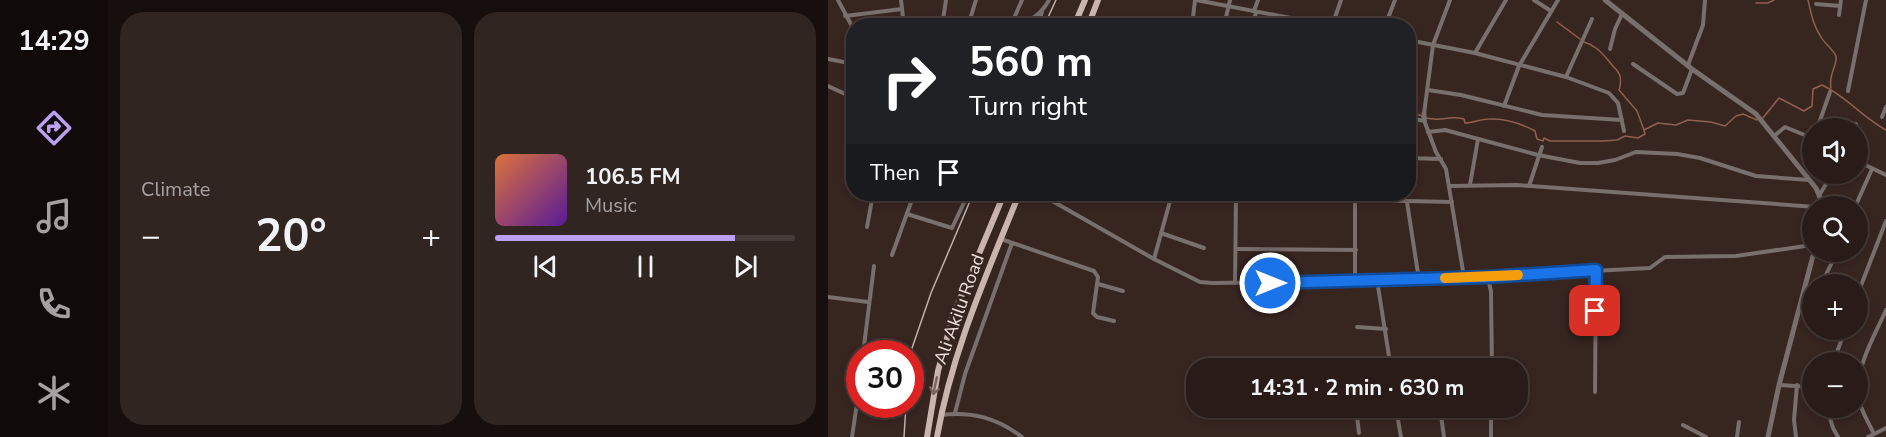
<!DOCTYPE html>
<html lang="en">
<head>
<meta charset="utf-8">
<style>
	body { margin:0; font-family:"Nunito Sans",sans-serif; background:#312521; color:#f1f3f6; height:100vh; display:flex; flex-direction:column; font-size:22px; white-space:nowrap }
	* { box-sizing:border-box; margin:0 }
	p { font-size:20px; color:#a5a1a2 }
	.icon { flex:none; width:33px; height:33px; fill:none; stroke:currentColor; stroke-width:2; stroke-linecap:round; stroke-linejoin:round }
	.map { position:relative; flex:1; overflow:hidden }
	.side { display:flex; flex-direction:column; gap:12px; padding:12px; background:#170f0d; width:720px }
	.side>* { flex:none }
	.top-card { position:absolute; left:18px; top:18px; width:570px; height:183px; border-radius:24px; box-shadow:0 3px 9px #0003,0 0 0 2px #453a37; background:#202124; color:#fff; overflow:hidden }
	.tools { position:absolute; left:974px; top:118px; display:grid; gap:12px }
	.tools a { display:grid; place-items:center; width:66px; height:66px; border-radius:50%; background:#291c18; box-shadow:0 3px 9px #0003,0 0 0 2px #453a37; font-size:30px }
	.speed { position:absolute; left:18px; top:340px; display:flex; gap:12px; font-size:30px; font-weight:700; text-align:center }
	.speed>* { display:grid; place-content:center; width:78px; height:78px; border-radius:50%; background:#291c18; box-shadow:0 3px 9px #0003,0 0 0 2px #453a37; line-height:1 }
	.speed .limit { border:9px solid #d22; background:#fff; color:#111 }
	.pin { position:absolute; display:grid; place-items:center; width:51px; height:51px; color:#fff; margin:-26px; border-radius:12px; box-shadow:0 3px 9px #0006 }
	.me { position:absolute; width:66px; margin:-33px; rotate:90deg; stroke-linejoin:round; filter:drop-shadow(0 0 4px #0008) }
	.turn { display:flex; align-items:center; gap:21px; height:126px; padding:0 24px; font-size:27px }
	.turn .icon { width:78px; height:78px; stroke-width:2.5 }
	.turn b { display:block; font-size:42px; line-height:51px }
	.then { display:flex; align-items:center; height:57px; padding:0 24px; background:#0003; gap:12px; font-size:22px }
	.big { font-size:45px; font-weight:700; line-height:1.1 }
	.side .widget { flex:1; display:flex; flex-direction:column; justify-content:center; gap:9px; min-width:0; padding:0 21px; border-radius:24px; background:#312521 }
	.song { display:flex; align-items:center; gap:18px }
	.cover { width:72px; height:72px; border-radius:9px; background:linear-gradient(135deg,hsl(20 70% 55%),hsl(270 70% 35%)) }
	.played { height:6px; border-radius:3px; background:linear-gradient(90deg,#bca0f2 80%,#453a37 80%) }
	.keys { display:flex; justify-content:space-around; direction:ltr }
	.heat { display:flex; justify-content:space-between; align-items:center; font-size:33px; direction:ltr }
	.side .tiles { flex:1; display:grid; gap:12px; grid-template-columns:repeat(2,1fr) }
	.trip { position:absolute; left:358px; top:358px; width:342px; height:60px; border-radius:24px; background:#291c18; box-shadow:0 3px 9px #0003,0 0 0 2px #453a37; font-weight:700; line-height:60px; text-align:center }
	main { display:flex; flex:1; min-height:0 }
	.tabs { display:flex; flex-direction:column; width:108px; justify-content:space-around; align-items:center; background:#100b0a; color:#a5a1a2 }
	.tabs .icon { width:42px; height:42px }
	.tabs .current { color:#bca0f2 }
	.tabs b { font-size:27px; color:#f1f3f6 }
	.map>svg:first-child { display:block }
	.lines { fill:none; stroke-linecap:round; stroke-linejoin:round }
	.stream { stroke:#905f50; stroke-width:1.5 }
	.minor { stroke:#796f6c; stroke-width:4 }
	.tertiary { stroke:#796f6c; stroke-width:5 }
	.primary { stroke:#c9b4ae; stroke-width:6 }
	.rail { stroke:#beb0ac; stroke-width:1.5 }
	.oneway { stroke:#796560 }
	.route-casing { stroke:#114b97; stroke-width:15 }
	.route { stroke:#1a73e8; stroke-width:10 }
	.slow { stroke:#f59e0b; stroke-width:10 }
	.labels { text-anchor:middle; stroke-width:6; stroke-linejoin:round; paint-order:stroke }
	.street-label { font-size:18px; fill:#ede1dd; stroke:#372520 }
</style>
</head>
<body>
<main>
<nav class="tabs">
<b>14:29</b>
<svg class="icon current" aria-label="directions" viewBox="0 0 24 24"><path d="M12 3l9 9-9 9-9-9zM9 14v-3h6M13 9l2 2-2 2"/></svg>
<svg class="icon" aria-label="music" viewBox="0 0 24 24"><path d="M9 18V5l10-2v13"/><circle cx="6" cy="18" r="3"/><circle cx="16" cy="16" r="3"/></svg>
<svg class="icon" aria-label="phone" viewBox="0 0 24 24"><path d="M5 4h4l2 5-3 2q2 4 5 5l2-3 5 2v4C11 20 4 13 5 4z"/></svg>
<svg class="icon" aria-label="climate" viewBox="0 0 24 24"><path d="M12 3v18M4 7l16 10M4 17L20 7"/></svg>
</nav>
<section class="side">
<div class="tiles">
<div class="widget"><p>Climate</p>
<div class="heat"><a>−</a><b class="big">20°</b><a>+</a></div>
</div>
<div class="widget">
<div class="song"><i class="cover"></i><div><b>106.5 FM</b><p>Music</p></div></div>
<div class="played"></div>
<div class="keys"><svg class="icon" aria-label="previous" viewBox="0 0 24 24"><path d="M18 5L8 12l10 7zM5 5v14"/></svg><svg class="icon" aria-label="pause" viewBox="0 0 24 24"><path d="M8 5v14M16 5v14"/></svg><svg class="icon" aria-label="next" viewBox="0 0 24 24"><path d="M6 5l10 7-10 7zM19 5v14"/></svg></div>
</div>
</div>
</section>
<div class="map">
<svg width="1058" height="437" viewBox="0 0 1058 437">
	<rect width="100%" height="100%" fill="#372520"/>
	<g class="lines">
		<g class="stream">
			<path d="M980 0C983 13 985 25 993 37 996 43 1005 49 1008 56 1010 65 1000 74 1003 88"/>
			<polyline points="928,3 940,3 946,0"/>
			<polyline points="729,22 752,39"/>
			<path d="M756 42C767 45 773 52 780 60 788 71 796 72 791 90L809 111 816 130 830 123 848 125 860 120 883 122 897 126 908 116 915 114 929 120"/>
			<polyline points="580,104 584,112 594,116"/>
			<path d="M598 118C615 122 620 115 636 119L637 123C645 123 653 119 661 119 677 118 694 124 707 131L709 139 715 141 716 138 722 141H775L789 140 797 136 810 138 817 134 816 130"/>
			<path d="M934 119 951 98 976 111 984 106 985 89 994 85C1018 96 1034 117 1058 130"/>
		</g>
		<g class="minor">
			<polyline points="10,0 26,30"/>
			<polyline points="73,0 76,26"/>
			<polyline points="368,0 505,26"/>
			<polyline points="706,0 723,11"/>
			<polyline points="988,4 1012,6"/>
			<polyline points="426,11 430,0"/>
			<polyline points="1011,15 1013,0"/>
			<polyline points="17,16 74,9"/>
			<polyline points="114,26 118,0"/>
			<polyline points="140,26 148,0"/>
			<path d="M187 26C202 22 214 13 221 0"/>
			<polyline points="187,26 187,16 194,0"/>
			<polyline points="209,26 214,12"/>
			<polyline points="364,26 367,0"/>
			<polyline points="396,26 402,0"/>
			<polyline points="425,26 428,12"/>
			<polyline points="504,26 513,0"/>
			<polyline points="557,26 567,0"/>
			<polyline points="580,40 647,53 738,77 781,93 790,103 796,131"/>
			<polyline points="782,49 787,29 794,14"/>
			<polyline points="647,53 678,0"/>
			<polyline points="0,59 26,64"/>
			<polyline points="805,64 849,94 855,93 864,69"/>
			<polyline points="860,65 875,25 877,0"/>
			<polyline points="738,77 764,19"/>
			<polyline points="0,86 26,98"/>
			<polyline points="600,90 633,95 714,115 794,120"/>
			<polyline points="1020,91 1038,0"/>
			<polyline points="676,106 691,66 730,0"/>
			<polyline points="596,114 605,45 622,0"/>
			<polyline points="1054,117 1058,107"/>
			<polyline points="580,118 597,121"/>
			<polyline points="596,120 608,152 618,169 636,277"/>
			<polyline points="989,129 1002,92"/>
			<polyline points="1026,129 1028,124"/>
			<polyline points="600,132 617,130 710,155 752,163 770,163 787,160 808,152 849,154 872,158 928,176 981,180"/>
			<polyline points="946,136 957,127 984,138"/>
			<polyline points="580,158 613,159"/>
			<polyline points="1029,161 1058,175"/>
			<polyline points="642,185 650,139"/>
			<polyline points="622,186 689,185 988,207"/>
			<polyline points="701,186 714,147"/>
			<polyline points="212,194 326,259 372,282 384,283 591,280 822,268 837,257 908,256 984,245"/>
			<polyline points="992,194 1004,174"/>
			<polyline points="344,196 624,202"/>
			<polyline points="527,199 527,280"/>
			<polyline points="510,200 511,194"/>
			<polyline points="579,202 591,280"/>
			<polyline points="1027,207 1044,169"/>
			<polyline points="79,214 124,228 140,194"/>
			<polyline points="39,227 45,194"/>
			<polyline points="333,233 376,248"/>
			<polyline points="173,239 266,271 270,277 265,313 269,317 286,321"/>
			<polyline points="408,249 528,250"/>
			<polyline points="64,255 86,194"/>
			<polyline points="326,259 344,194"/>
			<polyline points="660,277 663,292 664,369"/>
			<polyline points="549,280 563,369"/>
			<polyline points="407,283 408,198"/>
			<polyline points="270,284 295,291"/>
			<polyline points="993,285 1009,252"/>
			<polyline points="1029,296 1058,221"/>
			<polyline points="0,297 40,302"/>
			<polyline points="529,327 558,329"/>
			<polyline points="35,354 46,266"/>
			<polyline points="1005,363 1017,330"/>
			<polyline points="517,365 562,367"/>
			<polyline points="951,385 984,387"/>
			<polyline points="767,392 768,270"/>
			<polyline points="528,408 531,433"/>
			<polyline points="568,408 573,437"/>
			<polyline points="612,408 616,437"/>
			<polyline points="999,408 1005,428 1010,437"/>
			<polyline points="127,413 137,374 184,243"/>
			<path d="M113 415C144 411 169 418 194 437"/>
			<polyline points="855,425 878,437"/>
			<path d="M1046 434C1040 421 1031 408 1030 395 1028 366 1047 335 1058 310"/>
			<polyline points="24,437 32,383"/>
			<polyline points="663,437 663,408"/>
			<polyline points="909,437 911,422"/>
			<polyline points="968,437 966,420 969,385"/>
			<polyline points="1040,437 1058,428"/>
		</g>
		<g class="tertiary">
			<polyline points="777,0 864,69 928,114 988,188 996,207"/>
			<polyline points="596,114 596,120"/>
			<polyline points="940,437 951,385 986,252"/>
		</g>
		<g class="primary">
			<polyline points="246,26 257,0"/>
			<polyline points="260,26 270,0"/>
			<polyline points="99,437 110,371 125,316 176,194"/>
			<path d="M109 437C124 351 159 274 191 194"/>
		</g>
		<g class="rail">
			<polyline points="216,26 228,0"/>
			<polyline points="82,354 103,293 145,194"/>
			<polyline points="76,437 78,405"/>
		</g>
	</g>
	<defs><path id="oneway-shaft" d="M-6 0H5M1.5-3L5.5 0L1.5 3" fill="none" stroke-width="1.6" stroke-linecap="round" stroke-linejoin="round" transform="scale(1.5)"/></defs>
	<use class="oneway" href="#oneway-shaft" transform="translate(107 386) rotate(102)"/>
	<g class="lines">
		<g class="route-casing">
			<polyline id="route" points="442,283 660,277 768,270 767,311"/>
		</g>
		<use href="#route" class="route"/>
		<polyline class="slow" points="617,278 690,275"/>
	</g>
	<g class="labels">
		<g class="street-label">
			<text transform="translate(131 309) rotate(-70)" y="6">Ali Akilu Road</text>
		</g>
	</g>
</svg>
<div class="tools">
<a><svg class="icon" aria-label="sound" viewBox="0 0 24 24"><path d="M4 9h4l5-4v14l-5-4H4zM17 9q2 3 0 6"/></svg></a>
<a><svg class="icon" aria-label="search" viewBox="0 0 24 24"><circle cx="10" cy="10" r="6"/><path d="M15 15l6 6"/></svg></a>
<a>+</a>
<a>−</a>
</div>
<div class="speed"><div class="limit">30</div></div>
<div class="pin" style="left:767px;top:311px;background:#d93025"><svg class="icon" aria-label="arrive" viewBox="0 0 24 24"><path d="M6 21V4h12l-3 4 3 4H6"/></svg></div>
<svg class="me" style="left:442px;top:283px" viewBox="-20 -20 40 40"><circle r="17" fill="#1a73e8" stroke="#fff" stroke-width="3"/><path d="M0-11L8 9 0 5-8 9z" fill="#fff"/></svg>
<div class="trip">14:31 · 2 min · 630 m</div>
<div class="top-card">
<div class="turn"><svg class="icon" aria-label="right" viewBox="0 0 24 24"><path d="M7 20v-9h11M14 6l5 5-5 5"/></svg><div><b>560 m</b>Turn right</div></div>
<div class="then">Then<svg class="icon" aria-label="arrive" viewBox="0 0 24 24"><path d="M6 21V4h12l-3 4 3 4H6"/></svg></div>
</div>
</div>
</main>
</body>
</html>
